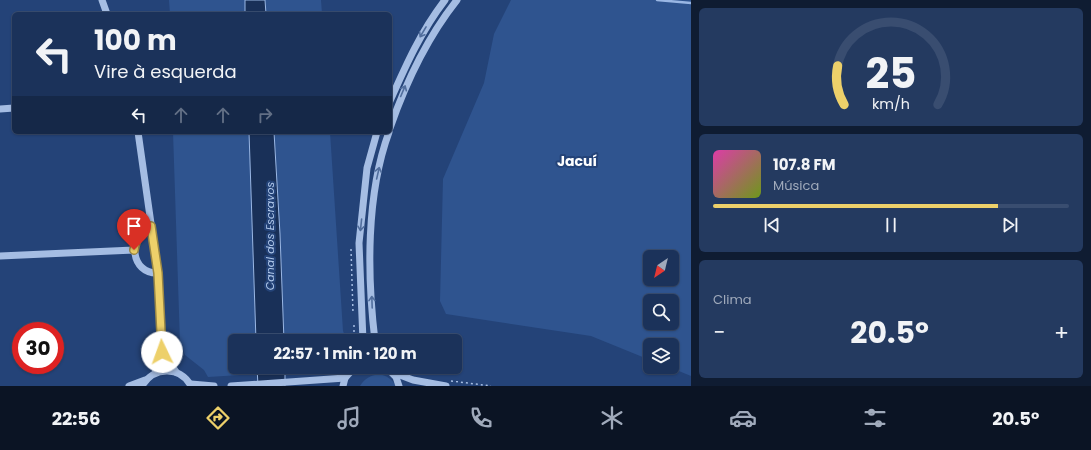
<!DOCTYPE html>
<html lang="pt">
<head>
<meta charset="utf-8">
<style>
	body { margin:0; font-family:Poppins,sans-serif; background:#243a60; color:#f1f3f6; height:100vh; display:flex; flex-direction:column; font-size:15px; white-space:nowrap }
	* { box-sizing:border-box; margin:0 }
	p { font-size:13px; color:#a0aabb }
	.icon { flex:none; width:22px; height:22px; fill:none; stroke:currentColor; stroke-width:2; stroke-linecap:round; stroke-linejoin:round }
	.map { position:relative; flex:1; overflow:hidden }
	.drawer { display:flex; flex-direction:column; gap:8px; padding:8px; background:#0f1c32; width:400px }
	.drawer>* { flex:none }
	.guide { position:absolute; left:12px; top:12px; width:380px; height:122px; border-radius:6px; box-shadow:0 1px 3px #0004,0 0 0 1px #394d70; background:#1b325a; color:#f1f3f6; overflow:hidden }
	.needle { width:26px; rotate:215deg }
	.controls { position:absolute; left:643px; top:250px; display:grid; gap:8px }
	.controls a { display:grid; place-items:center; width:36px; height:36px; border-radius:6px; background:#1b325a; box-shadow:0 1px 3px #0004,0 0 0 1px #394d70; font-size:20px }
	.speed { position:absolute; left:12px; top:322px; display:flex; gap:8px; font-size:20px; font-weight:700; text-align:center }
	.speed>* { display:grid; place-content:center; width:52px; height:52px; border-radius:50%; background:#1b325a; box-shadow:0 1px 3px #0004,0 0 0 1px #394d70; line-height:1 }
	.speed .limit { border:6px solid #d22; background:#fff; color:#111 }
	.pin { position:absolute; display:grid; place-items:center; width:34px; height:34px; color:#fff; margin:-41px -17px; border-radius:50% 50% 50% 0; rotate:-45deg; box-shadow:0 0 4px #0007 }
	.pin .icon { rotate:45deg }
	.me { position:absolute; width:44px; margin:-22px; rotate:357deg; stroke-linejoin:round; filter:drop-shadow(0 0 3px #0008) }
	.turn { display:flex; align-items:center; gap:14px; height:84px; padding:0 16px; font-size:18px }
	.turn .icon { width:52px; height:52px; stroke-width:2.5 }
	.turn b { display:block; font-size:28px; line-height:34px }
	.lanes { display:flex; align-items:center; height:38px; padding:0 16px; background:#0003; justify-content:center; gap:20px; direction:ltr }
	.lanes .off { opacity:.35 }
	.big { font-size:30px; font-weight:700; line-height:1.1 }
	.drawer .widget { flex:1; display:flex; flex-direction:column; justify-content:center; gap:6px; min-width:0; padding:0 14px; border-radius:6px; background:#243a60 }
	.drawer .dial { align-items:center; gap:0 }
	.dial svg { height:104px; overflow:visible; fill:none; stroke:#394d70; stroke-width:7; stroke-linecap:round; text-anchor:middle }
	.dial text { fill:#f1f3f6; stroke:none }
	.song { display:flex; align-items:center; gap:12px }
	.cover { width:48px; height:48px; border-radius:6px; background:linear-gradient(135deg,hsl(320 70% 55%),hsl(80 70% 35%)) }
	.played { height:4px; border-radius:2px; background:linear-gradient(90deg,#edd06a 80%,#394d70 80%) }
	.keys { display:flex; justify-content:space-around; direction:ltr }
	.heat { display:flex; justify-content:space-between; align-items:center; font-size:22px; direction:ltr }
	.trip { position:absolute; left:228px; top:334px; width:234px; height:40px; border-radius:6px; background:#1b325a; box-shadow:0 1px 3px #0004,0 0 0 1px #394d70; font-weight:700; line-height:40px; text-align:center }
	.dock { display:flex; height:64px; justify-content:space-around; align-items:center; background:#0b1424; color:#a0aabb }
	.dock .icon { width:28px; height:28px }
	.dock .on { color:#edd06a }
	.dock b { font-size:18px; color:#f1f3f6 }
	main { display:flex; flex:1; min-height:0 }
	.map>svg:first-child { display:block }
	.green { fill:#2f548f; fill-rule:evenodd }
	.water { fill:#193058; stroke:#9ab7e4 }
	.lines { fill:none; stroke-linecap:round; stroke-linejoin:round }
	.stream { stroke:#9ab7e4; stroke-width:2.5 }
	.path { stroke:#a5bde3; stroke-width:1.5; stroke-dasharray:2 3; stroke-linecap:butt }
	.minor { stroke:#a5bde3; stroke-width:7 }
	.oneway { stroke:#516e9d }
	.route-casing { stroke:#9a8745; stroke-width:10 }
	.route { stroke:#edd06a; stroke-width:7 }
	.labels { text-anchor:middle; stroke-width:4; stroke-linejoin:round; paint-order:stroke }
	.water-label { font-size:11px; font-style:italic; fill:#b0c8eb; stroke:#244378 }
	.district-label { font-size:14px; font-weight:bold; fill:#fff; stroke:#244378 }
</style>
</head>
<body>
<main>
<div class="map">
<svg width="691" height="386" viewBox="0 0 691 386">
	<rect width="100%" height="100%" fill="#244378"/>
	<g class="green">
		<polygon points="169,0 245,0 245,14 170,14"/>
		<polygon points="265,0 321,0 322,14 266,14"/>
		<path d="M511 0H691V376L669 367H672V345H650V360L591 336 446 314 440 301 443 179 484 83 494 34ZM650 257H672V279H650ZM650 301H672V323H650Z"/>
		<polygon points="173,132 249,132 256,341 235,341 235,367 257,367 257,374 208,377 204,370 185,355 180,343"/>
		<polygon points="274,132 330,132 343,331 347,341 284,341 280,234"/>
		<polygon points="285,367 341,367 334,372 285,373"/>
		<path d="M379 374C387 376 392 379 396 386H360C365 378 370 376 379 374Z"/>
	</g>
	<g class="water">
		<polygon points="245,0 265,0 266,14 245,14"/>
		<polygon points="249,132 274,132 280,234 284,341 256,341"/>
		<polygon points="257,367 285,367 285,386 258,386"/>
	</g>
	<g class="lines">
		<polyline class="stream" points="657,0 691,3"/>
		<g class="path">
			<polyline points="351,249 353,313"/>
			<polyline points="354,325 354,341"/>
			<polyline points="451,381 491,386"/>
		</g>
		<g class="minor">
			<polyline points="102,0 107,14"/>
			<path d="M390 101C406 65 421 31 445 0"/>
			<polyline points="0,109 14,108"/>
			<path d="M390 128C406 82 426 39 457 0"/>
			<polyline points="138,132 158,273 162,351 155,373"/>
			<path d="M151 226C127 235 130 274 158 273"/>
			<polyline points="0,256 134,250"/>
			<polyline points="363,341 359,243 367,168 377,132"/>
			<path d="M375 341C367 275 366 195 389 132"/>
			<polyline points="162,351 176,372"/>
			<polyline points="386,367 396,377 399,386"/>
			<polyline points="392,372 413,380 446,386"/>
			<polyline points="191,384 214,386"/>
			<polyline points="129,386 145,380"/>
			<path d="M142 386C153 367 180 365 191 386"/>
			<polyline points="231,386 345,378"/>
			<polyline points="343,386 345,378 355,367"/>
		</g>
	</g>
	<defs><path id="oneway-shaft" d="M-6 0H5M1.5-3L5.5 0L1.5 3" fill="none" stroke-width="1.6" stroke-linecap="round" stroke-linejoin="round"/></defs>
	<g class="oneway">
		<use href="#oneway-shaft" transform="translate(423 32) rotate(121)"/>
		<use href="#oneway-shaft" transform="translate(403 91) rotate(-67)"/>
		<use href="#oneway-shaft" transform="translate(378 173) rotate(-77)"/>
		<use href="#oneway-shaft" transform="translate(361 225) rotate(96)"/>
		<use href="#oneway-shaft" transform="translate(372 302) rotate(-92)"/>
	</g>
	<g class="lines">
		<g class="route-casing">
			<path id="route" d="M134 250C136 239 140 230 151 226L158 273 162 352"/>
		</g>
		<use href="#route" class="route"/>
	</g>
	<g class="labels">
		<g class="water-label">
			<text transform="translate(270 236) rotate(-90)" y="4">Canal dos Escravos</text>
		</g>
		<g class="district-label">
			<text x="577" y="166">Jacuí</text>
		</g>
	</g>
</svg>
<div class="controls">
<a><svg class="needle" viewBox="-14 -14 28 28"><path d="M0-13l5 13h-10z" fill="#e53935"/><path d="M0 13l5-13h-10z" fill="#a0aabb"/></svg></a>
<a><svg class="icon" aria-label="search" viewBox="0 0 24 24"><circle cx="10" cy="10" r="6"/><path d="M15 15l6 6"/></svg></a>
<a><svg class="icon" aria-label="layers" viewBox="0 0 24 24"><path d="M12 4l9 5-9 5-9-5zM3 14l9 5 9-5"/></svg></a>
</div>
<div class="speed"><div class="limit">30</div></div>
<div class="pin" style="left:134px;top:250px;background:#d93025"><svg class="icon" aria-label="arrive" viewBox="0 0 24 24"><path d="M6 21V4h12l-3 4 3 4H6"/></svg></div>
<svg class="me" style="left:162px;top:352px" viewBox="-20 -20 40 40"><circle r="19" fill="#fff"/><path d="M0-13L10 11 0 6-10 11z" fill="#edd06a"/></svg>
<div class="trip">22:57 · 1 min · 120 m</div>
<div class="guide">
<div class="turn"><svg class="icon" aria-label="left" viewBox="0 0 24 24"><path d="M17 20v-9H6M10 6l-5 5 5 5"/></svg><div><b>100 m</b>Vire à esquerda</div></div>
<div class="lanes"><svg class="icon" aria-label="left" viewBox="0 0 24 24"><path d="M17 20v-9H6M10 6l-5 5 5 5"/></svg><svg class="icon off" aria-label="ahead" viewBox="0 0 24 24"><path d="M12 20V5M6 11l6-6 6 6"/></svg><svg class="icon off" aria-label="ahead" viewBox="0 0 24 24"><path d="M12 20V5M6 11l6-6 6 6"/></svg><svg class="icon off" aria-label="right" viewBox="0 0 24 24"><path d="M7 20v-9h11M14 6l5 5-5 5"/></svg></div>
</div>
</div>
<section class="drawer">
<div class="widget dial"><svg viewBox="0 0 100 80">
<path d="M14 69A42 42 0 1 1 86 69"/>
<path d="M14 69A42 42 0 0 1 9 39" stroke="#edd06a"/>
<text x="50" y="56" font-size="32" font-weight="700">25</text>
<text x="50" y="72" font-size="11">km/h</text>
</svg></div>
<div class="widget">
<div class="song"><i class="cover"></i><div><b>107.8 FM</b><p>Música</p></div></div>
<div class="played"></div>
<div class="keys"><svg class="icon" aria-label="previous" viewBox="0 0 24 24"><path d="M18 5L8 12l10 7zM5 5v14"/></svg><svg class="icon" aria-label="pause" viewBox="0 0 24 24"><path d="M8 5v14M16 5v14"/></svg><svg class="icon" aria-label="next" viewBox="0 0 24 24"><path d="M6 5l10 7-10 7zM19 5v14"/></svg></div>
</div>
<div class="widget"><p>Clima</p>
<div class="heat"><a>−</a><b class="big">20.5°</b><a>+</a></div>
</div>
</section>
</main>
<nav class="dock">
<b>22:56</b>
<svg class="icon on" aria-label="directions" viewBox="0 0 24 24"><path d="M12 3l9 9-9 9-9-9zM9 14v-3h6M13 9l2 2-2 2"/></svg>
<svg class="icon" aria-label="music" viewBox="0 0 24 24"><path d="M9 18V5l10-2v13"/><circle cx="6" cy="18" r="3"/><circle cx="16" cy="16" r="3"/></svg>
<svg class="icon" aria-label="phone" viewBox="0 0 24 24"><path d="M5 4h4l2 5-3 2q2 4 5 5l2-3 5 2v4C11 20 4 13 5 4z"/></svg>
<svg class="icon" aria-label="climate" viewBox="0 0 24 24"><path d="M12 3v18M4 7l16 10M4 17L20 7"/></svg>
<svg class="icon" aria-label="car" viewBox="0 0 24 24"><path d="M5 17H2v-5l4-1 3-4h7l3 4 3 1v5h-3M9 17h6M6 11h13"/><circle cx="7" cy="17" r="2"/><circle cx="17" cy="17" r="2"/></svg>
<svg class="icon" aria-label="filters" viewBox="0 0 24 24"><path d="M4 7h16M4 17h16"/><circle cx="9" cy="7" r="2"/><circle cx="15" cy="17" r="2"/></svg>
<b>20.5°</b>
</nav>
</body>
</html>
